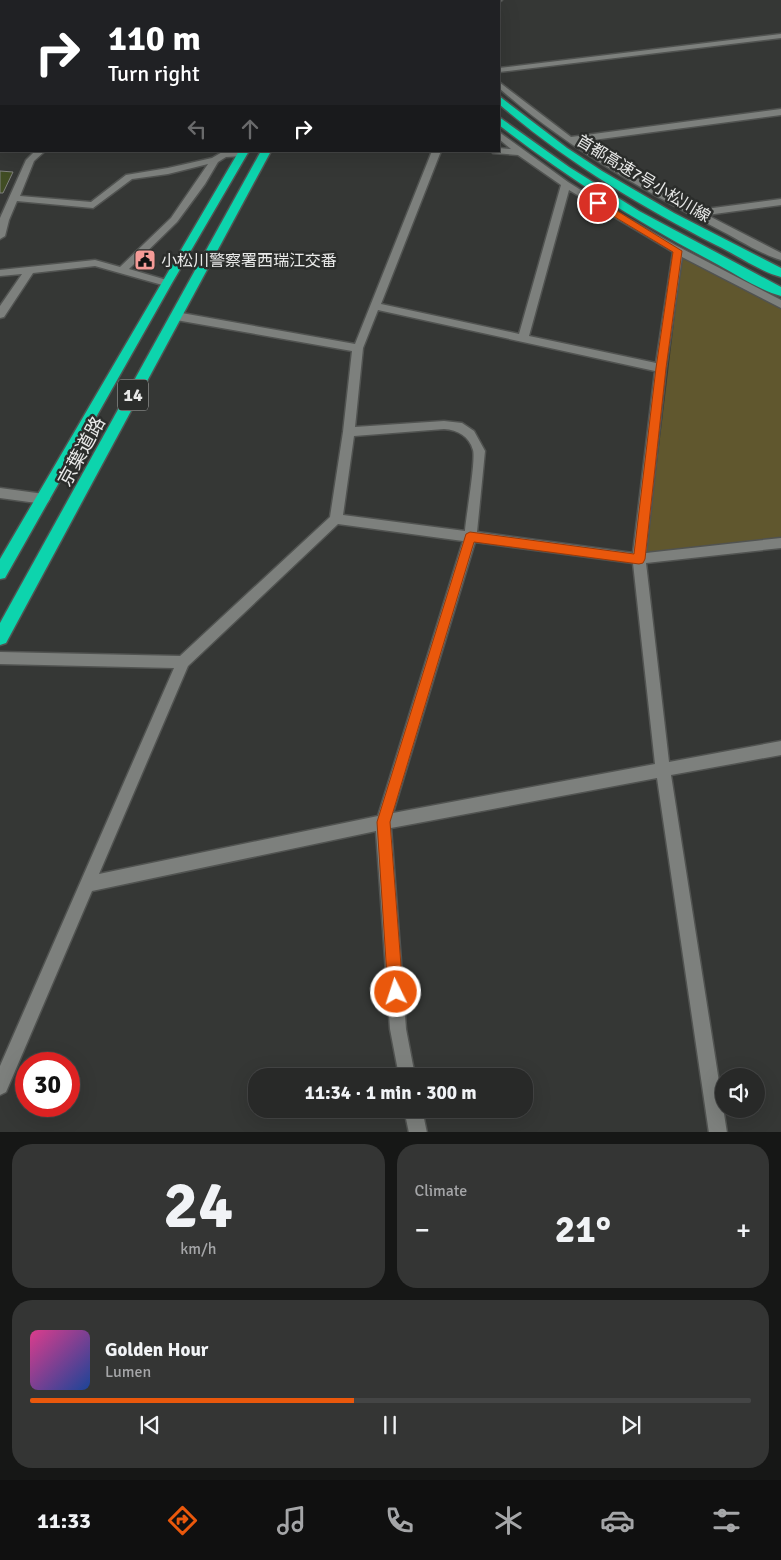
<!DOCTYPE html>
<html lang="en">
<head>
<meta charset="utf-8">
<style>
	body { margin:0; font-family:Signika,"Noto Sans JP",sans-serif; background:#343534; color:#f1f3f6; height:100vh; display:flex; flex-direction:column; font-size:19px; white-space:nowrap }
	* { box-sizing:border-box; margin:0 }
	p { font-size:16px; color:#a5a6a8 }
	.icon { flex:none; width:28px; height:28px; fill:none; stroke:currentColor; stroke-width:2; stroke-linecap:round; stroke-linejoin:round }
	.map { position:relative; height:1132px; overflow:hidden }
	.details { display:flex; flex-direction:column; gap:12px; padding:12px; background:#161716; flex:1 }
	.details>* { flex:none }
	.guide { position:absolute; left:0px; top:0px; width:500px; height:152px; box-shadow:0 5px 20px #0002,0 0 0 1px #444545; background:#202124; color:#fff; overflow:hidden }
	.fabs { position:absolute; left:715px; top:1068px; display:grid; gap:10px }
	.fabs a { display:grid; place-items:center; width:50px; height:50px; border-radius:50%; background:#282928; box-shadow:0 5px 20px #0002,0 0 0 1px #444545; font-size:25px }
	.speed { position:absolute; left:15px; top:1052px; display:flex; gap:10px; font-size:25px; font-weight:700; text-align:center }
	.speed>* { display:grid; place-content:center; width:65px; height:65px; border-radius:50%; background:#282928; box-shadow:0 5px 20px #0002,0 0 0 1px #444545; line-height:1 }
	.speed .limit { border:8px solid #d22; background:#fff; color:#111 }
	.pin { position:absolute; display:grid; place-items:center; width:42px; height:42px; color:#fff; margin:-21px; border:2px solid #fff; border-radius:50%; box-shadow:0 1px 5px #0007 }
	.me { position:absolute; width:55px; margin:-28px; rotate:356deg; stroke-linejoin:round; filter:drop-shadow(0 0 4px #0008) }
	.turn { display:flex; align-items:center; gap:18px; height:105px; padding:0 25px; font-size:22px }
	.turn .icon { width:65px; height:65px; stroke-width:2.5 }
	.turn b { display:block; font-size:35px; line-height:42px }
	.lanes { display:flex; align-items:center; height:48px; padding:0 25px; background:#0003; justify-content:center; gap:25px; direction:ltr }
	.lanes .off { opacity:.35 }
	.big { font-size:38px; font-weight:700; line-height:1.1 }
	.details .card { flex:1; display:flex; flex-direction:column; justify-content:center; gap:8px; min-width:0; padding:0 18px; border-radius:20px; background:#343534 }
	.details .dial { align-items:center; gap:0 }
	.dial b { font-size:65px; line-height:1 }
	.song { display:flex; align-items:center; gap:15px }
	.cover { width:60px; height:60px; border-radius:8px; background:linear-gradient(135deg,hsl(330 70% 55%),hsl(220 70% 35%)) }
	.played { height:5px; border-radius:2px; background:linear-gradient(90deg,#ea580c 45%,#444545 45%) }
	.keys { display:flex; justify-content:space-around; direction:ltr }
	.heat { display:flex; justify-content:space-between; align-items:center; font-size:28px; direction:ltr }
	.details .tiles { flex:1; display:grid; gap:12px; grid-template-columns:1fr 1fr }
	.card:last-child { grid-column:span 2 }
	.trip { position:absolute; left:248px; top:1068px; width:285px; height:50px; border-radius:20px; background:#282928; box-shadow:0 5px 20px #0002,0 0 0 1px #444545; font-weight:700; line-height:50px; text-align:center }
	.tabs { display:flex; height:80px; justify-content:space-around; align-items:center; background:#101010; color:#a5a6a8 }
	.tabs .icon { width:35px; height:35px }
	.tabs .selected { color:#ea580c }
	.tabs b { font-size:22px; color:#f1f3f6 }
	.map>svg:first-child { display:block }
	.green { fill:#60572e }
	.building { fill:#414d24; stroke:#7f807c }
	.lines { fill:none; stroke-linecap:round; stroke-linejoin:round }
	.minor-casing { stroke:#515351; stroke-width:3 }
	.highway-casing { stroke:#515351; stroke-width:3 }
	.minor { fill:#7d807d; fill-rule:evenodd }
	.highway { fill:#0dd4ad; fill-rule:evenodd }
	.route { fill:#ea580c; stroke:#983908 }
	.labels { text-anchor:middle; stroke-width:5; stroke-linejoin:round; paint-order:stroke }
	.far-street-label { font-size:16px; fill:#e8e9e8; stroke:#2b2d2b }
	.far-poi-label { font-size:16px; fill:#e8e9e8; stroke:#2b2d2b; text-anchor:start }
	.shield { fill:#2b2d2b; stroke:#afb1af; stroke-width:1 }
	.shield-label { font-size:18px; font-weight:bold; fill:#e8e9e8 }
	.street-label { font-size:19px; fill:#e8e9e8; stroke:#2b2d2b }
</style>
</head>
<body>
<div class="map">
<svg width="781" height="1133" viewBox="0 0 781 1133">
	<rect width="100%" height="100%" fill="#353735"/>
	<polygon class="green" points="682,256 781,308 781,538 646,554"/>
	<polygon class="building" points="0,171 13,172 3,193 0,193"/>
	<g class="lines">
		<g class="minor-casing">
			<g id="minor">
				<rect x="93" y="0" width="8" height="1"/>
				<polygon points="421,0 429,0 430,1 422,1"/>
				<polygon points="484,0 502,0 499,2"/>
				<polygon points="781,34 781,38 499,72 499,68"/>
				<path d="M499 82 571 137 781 109V115L578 142 637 178 698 210 781 199V205L707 215 781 253V260C760 254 736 238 716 228 639 188 565 146 499 88Z"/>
				<path d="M499 132 568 182 603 204 675 245 781 300V308L682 257 666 368 646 553 781 538V548L646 563 669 762 781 741V755L671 775 727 1133H709L657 778 391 828 406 1029 415 1076H399L390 1029 376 831 92 891 6 1092 0 1095V1066L174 668 0 664V652L180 656 330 517 343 432 352 351 176 320 171 316 176 312 355 344 432 151H441L381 304 519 334 561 185 518 155 493 153 492 151H499V148L511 149 499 139ZM569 190 673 252 656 363 529 336ZM378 310 655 371 633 553 477 532 485 451 474 431 462 423 444 421 355 427 363 348ZM444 429C458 430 469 436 473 450 476 460 466 516 465 531L343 515 354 436ZM338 524 463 541 378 816 99 874 188 666ZM475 542 633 563 655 764 393 813Z"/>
				<polygon points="35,151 45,151 34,161 20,196 91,202 126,175 168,168 212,158 224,151 246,151 247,153 243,156 226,157 218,162 205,184 177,222 129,269 170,281 170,285 166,286 95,266 33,273 4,317 0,318 0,306 22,274 0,276 0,270 95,260 120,267 171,218 208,164 168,174 132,179 93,208 17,201 9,220 5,236 0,239 0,218 26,160"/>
				<polygon points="0,488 44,494 48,496 50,499 48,502 44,504 0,498"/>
				<polygon points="404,1109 422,1109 427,1133 409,1133"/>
			</g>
		</g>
		<g class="highway-casing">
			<g id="highway">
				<rect x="321" y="0" width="8" height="1"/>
				<rect x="390" y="0" width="8" height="1"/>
				<rect x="409" y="0" width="9" height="1"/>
				<path d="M499 96 567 148 602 171 674 213 781 268V277C759 271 737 255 716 245 639 205 565 161 499 104Z"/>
				<path d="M499 117 569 167 639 211 781 287V296C759 290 734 273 713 262 638 222 566 177 499 125Z"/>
				<polygon points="239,151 249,151 172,283 5,578 0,579 0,559"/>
				<polygon points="261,151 271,151 6,643 0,645 0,623"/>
			</g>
		</g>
		<use href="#minor" class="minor"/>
		<use href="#highway" class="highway"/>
	</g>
	<polygon class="route" points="595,201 601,201 682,251 666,368 645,559 643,563 639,564 474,542 390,822 403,992 401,997 396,999 391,997 388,992 377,822 466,534 470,532 634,554 656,368 673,252 595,205"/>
	<defs>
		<g id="civic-square" transform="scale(1.125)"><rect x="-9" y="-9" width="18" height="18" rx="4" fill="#f59b97" stroke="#2b2d2b"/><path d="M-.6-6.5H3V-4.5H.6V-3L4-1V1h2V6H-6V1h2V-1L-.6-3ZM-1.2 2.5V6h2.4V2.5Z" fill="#111"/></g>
	</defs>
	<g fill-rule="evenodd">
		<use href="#civic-square" x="145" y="260"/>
	</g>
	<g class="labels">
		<g class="far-street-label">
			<text transform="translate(644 178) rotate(31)" y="6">首都高速7号小松川線</text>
		</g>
		<g class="far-poi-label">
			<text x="161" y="266">小松川警察署西瑞江交番</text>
		</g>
		<rect class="shield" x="118" y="379.5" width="30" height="31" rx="4"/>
		<g class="shield-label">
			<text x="133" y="401">14</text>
		</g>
		<g class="street-label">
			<text transform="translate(81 451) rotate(-61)" y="7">京葉道路</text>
		</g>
	</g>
</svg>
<div class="fabs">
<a><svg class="icon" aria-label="sound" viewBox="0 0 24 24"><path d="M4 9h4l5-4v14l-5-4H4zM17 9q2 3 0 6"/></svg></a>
</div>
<div class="speed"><div class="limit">30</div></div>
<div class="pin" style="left:598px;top:203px;background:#d93025"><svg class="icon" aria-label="arrive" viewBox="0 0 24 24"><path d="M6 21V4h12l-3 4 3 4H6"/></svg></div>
<svg class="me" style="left:396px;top:992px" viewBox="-20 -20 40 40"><circle r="17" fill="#ea580c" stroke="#fff" stroke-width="3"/><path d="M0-11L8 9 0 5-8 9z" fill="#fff"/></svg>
<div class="trip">11:34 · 1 min · 300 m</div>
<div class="guide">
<div class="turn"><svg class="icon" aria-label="right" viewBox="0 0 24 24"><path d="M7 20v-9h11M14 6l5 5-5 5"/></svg><div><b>110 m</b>Turn right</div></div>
<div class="lanes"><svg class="icon off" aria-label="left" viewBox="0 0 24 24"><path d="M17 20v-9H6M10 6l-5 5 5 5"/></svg><svg class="icon off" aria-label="ahead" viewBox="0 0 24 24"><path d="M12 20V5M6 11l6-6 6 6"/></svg><svg class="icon" aria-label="right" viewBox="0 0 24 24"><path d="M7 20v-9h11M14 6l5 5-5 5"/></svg></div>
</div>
</div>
<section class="details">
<div class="tiles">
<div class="card dial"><b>24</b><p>km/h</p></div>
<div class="card"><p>Climate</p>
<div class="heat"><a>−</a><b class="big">21°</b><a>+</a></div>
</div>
<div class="card">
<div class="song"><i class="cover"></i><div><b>Golden Hour</b><p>Lumen</p></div></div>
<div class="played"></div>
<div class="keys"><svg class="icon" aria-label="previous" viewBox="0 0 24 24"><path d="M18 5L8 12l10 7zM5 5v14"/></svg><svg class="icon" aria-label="pause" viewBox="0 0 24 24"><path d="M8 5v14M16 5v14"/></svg><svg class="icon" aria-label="next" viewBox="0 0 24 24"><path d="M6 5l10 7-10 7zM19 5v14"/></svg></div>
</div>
</div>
</section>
<nav class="tabs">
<b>11:33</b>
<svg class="icon selected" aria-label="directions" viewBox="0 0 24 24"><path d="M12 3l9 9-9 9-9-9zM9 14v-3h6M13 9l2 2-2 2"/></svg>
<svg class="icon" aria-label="music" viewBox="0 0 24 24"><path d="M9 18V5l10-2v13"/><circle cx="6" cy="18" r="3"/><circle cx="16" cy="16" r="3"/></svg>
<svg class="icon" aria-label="phone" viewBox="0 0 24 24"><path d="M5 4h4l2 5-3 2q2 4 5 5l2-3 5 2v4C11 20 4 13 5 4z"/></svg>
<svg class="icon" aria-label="climate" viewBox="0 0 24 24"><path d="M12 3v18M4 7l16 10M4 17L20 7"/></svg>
<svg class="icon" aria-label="car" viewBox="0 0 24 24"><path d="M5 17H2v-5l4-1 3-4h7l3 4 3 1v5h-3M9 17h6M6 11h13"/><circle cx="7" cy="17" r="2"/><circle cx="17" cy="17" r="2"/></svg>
<svg class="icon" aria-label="filters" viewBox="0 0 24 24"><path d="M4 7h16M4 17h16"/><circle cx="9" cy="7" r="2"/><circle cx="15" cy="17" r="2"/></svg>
</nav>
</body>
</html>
